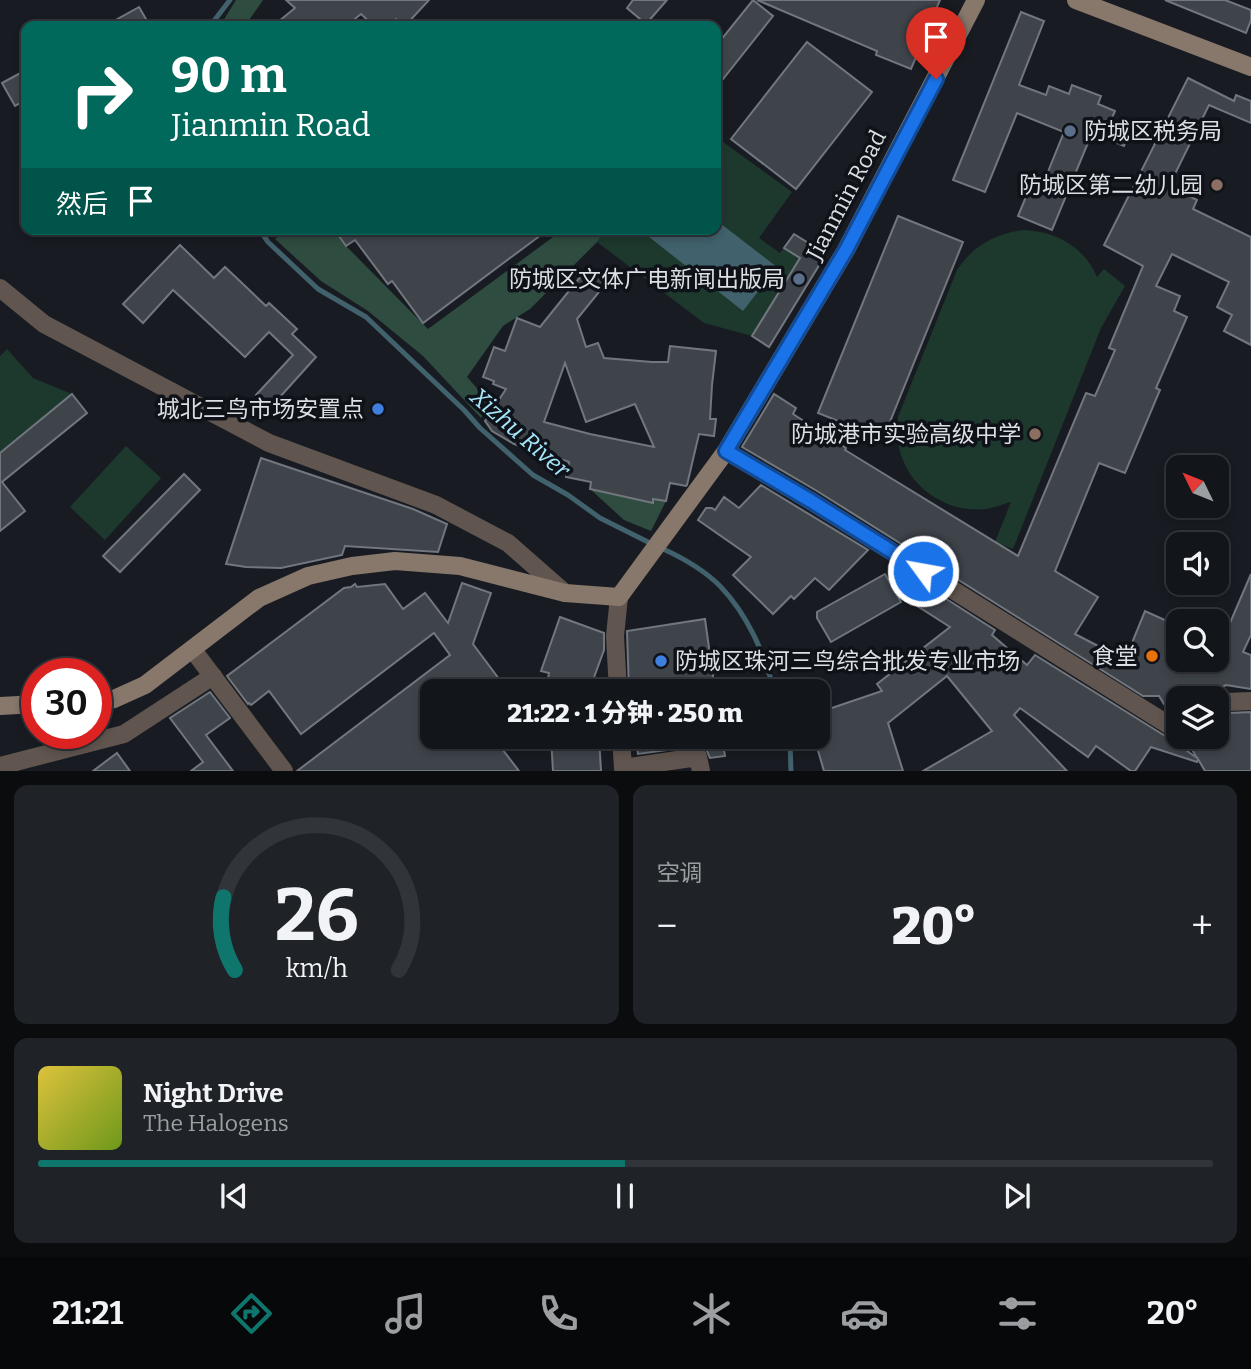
<!DOCTYPE html>
<html lang="zh">
<head>
<meta charset="utf-8">
<style>
	body { margin:0; font-family:Bitter,"Noto Sans SC",serif; background:#1f2227; color:#f1f3f6; height:100vh; display:flex; flex-direction:column; font-size:26px; white-space:nowrap }
	* { box-sizing:border-box; margin:0 }
	p { font-size:23px; color:#9c9fa2 }
	.icon { flex:none; width:38px; height:38px; fill:none; stroke:currentColor; stroke-width:2; stroke-linecap:round; stroke-linejoin:round }
	.map { position:relative; height:771px; overflow:hidden }
	.panel { display:flex; flex-direction:column; gap:14px; padding:14px; background:#0a0c0e; flex:1 }
	.panel>* { flex:none }
	.top-card { position:absolute; left:21px; top:21px; width:700px; height:214px; border-radius:14px; box-shadow:0 4px 10px #0003,0 0 0 2px #313439; background:#00695c; color:#fff; overflow:hidden }
	.needle { width:46px; rotate:313deg }
	.fabs { position:absolute; left:1166px; top:455px; display:grid; gap:14px }
	.fabs a { display:grid; place-items:center; width:63px; height:63px; border-radius:14px; background:#12151a; box-shadow:0 4px 10px #0003,0 0 0 2px #313439; font-size:35px }
	.speed { position:absolute; left:21px; top:658px; display:flex; gap:14px; font-size:35px; font-weight:700; text-align:center }
	.speed>* { display:grid; place-content:center; width:91px; height:91px; border-radius:50%; background:#12151a; box-shadow:0 4px 10px #0003,0 0 0 2px #313439; line-height:1 }
	.speed .limit { border:10px solid #d22; background:#fff; color:#111 }
	.pin { position:absolute; display:grid; place-items:center; width:60px; height:60px; color:#fff; margin:-72px -30px; border-radius:50% 50% 50% 0; rotate:-45deg; box-shadow:0 0 7px #0007 }
	.pin .icon { rotate:45deg }
	.me { position:absolute; width:77px; margin:-38px; rotate:302deg; stroke-linejoin:round; filter:drop-shadow(0 0 5px #0008) }
	.turn { display:flex; align-items:center; gap:24px; height:147px; padding:0 35px; font-size:32px }
	.turn .icon { width:91px; height:91px; stroke-width:2.5 }
	.turn b { display:block; font-size:49px; line-height:60px }
	.then { display:flex; align-items:center; height:66px; padding:0 35px; background:#0003; gap:14px; font-size:26px }
	.big { font-size:52px; font-weight:800; line-height:1.1 }
	.panel .widget { flex:1; display:flex; flex-direction:column; justify-content:center; gap:10px; min-width:0; padding:0 24px; border-radius:14px; background:#1f2227 }
	.panel .dial { align-items:center; gap:0 }
	.dial svg { height:182px; overflow:visible; fill:none; stroke:#313439; stroke-width:7; stroke-linecap:round; text-anchor:middle }
	.dial text { fill:#f1f3f6; stroke:none }
	.song { display:flex; align-items:center; gap:21px }
	.cover { width:84px; height:84px; border-radius:10px; background:linear-gradient(135deg,hsl(50 70% 55%),hsl(80 70% 35%)) }
	.played { height:7px; border-radius:4px; background:linear-gradient(90deg,#0f766e 50%,#313439 50%) }
	.keys { display:flex; justify-content:space-around; direction:ltr }
	.heat { display:flex; justify-content:space-between; align-items:center; font-size:38px; direction:ltr }
	.panel .tiles { flex:1; display:grid; gap:14px; grid-template-columns:1fr 1fr }
	.widget:last-child { grid-column:span 2 }
	.trip { position:absolute; left:420px; top:679px; width:410px; height:70px; border-radius:14px; background:#12151a; box-shadow:0 4px 10px #0003,0 0 0 2px #313439; font-weight:800; line-height:70px; text-align:center }
	.menu { display:flex; height:112px; justify-content:space-around; align-items:center; background:#07080a; color:#9c9fa2 }
	.menu .icon { width:49px; height:49px }
	.menu .on { color:#0f766e }
	.menu b { font-size:32px; color:#f1f3f6 }
	.map>svg:first-child { display:block }
	.green { fill:#1d382d }
	.forest { fill:#2f4c40 }
	.water { fill:#41616c }
	.lines { fill:none; stroke-linecap:round; stroke-linejoin:round }
	.stream { stroke:#41616c; stroke-width:5 }
	.building { fill:#3f444b; stroke:#72777f; stroke-width:2; fill-rule:evenodd }
	.street { stroke:#61564f; stroke-width:18 }
	.secondary { stroke:#88776b; stroke-width:18 }
	.route-casing { stroke:#114b97; stroke-width:18 }
	.route { stroke:#1a73e8; stroke-width:12 }
	.service-dot { fill:#5c6f8a; stroke:#0f1319; stroke-width:2.5 }
	.education-dot { fill:#8d6e63; stroke:#0f1319; stroke-width:2.5 }
	.shop-dot { fill:#3f7fe0; stroke:#0f1319; stroke-width:2.5 }
	.food-dot { fill:#e8710a; stroke:#0f1319; stroke-width:2.5 }
	.labels { text-anchor:middle; stroke-width:7; stroke-linejoin:round; paint-order:stroke }
	.poi-label { font-size:23px; fill:#dcdfe3; stroke:#0f1319; text-anchor:end }
	.street-label { font-size:23px; fill:#dcdfe3; stroke:#0f1319 }
	.water-label { font-size:24px; font-style:italic; fill:#a6e6fc; stroke:#0f1319 }
</style>
</head>
<body>
<div class="map">
<svg width="1251" height="771" viewBox="0 0 1251 771">
	<rect width="100%" height="100%" fill="#181c22"/>
	<g class="green">
		<polygon points="719,139 792,192 759,238 780,253 794,234 826,254 769,347 752,336 704,323 597,242 607,229 716,229 716,144"/>
		<path d="M1023 230C1055 231 1084 246 1097 277L1104 269 1125 286 1101 328 1013 549 995 542 1011 502C1003 504 994 508 985 509 951 513 915 492 903 460 897 446 897 432 898 417L957 270C973 246 994 234 1023 230Z"/>
		<polygon points="7,349 33,378 72,394 0,453 0,356"/>
		<polygon points="126,446 161,478 105,540 70,507"/>
	</g>
	<g class="forest">
		<polygon points="236,0 263,0 245,26 220,26"/>
		<polygon points="288,229 334,229 346,246 428,329 564,229 606,229 597,242 530,309 503,326 467,377 491,404 481,418 423,356 368,311 321,281 275,239"/>
		<polygon points="590,489 652,503 653,499 666,501 651,531 624,520"/>
	</g>
	<polygon class="water" points="716,220 777,267 743,311 639,229 716,229"/>
	<g class="lines">
		<g class="stream">
			<polyline points="210,26 230,0"/>
			<polyline points="259,229 268,242 318,289 366,317 464,410 480,428 533,475 568,495 600,518 652,544"/>
			<path d="M661 548C681 557 704 570 720 586 747 614 765 654 774 691"/>
			<polyline points="788,737 790,742 791,771"/>
		</g>
	</g>
	<g class="building">
		<polygon points="286,0 429,0 405,26 396,19 390,26 374,26 361,14 346,26 273,26 295,8"/>
		<polygon points="633,0 667,0 646,24 627,8"/>
		<polygon points="753,0 773,16 716,88 716,46"/>
		<polygon points="757,0 940,0 911,69 876,55 877,51"/>
		<polygon points="1165,0 1225,0 1251,10 1251,20 1246,33"/>
		<polygon points="139,7 150,26 105,26"/>
		<polygon points="1021,12 1044,21 1019,85 1046,95 1049,86 1069,94 1072,85 1101,96 1098,104 1115,111 1111,120 1131,128 1124,146 1092,133 1052,230 1018,216 1035,175 1045,179 1064,132 1017,113 985,192 953,180"/>
		<polygon points="807,42 872,92 796,189 731,139"/>
		<polygon points="26,70 26,100 15,106 2,83"/>
		<polygon points="1188,78 1234,101 1236,95 1251,101 1251,123 1209,105 1169,186 1197,200 1193,209 1251,237 1251,345 1224,331 1232,315 1217,307 1229,282 1172,254 1156,286 1180,296 1174,311 1187,317 1156,388 1160,390 1125,473 1099,463 1055,571 1098,597 1075,634 1125,660 1145,611 1178,626 1178,660 1216,660 1216,643 1221,644 1251,574 1251,635 1243,652 1251,655 1251,689 1226,685 1202,698 1178,698 1178,716 1176,716 1169,712 1159,696 1143,696 817,491 742,447 774,394 796,408 793,414 846,448 845,450 1018,556 1086,393 1095,396 1115,350 1109,348 1143,266 1104,245"/>
		<polygon points="898,216 963,242 883,439 818,413"/>
		<polygon points="334,229 549,229 423,323 392,281 388,284 355,240 346,246"/>
		<polygon points="794,234 826,254 769,347 752,336 800,258 784,248"/>
		<polygon points="180,245 214,278 225,267 266,306 269,303 297,329 292,334 316,357 270,408 256,395 293,355 269,332 245,357 173,290 143,323 123,304"/>
		<path d="M589 266 608 281 577 319 586 347 598 343 604 358 652 362H668L670 346 716 351 712 385 710 419H716L714 436 699 434 687 485 686 486 670 483 666 501 653 499V503L590 489 591 482 566 477 569 462 514 444 492 431 485 421 506 389 493 384 494 381 483 377 494 347 505 351 517 318 540 327ZM565 363 586 422 635 404 654 447 590 434 544 422Z"/>
		<polygon points="72,394 87,413 2,482 25,511 0,531 0,453"/>
		<polygon points="261,458 413,509 447,524 438,552 345,546 342,555 281,568 246,567 226,564"/>
		<polygon points="184,474 200,490 120,572 103,556"/>
		<polygon points="761,485 868,550 829,590 815,578 794,599 791,596 773,614 733,575 751,557 698,520 706,508 712,508 715,510 724,497 739,508"/>
		<polygon points="885,574 901,602 831,642 817,618 817,612"/>
		<polygon points="462,583 491,593 473,644 508,691 432,691 432,737 493,737 519,771 297,771 450,655 434,633 301,734 269,691 251,705 249,703 248,704 227,676 344,588 351,587 355,584 357,587 385,584 403,609 425,593 448,623"/>
		<polygon points="926,586 995,630 992,635 1027,665 1035,655 1170,739 1197,758 1190,746 1203,750 1205,737 1216,737 1216,716 1229,713 1251,712 1251,771 1205,771 1198,759 1197,762 1151,747 1135,771 1131,771 1096,746 1088,757 1020,708 1014,715 1067,771 923,771 992,731 947,676 888,723 903,771 824,771 814,737 817,737 817,713 882,691 877,684 950,627 914,604"/>
		<polygon points="560,617 604,633 604,650 589,691 546,691 549,673 541,671"/>
		<polygon points="705,619 715,691 629,691 627,631"/>
		<polygon points="210,692 230,718 206,735 233,771 191,771 203,762 170,718"/>
		<polygon points="551,737 599,737 601,771 553,771"/>
		<polygon points="635,737 722,737 725,756 710,758 706,749 697,746 638,754"/>
		<polygon points="117,753 130,771 93,771"/>
	</g>
	<g class="lines">
		<g class="street">
			<polyline points="0,288 44,324 269,443 436,505 508,543 565,593"/>
			<polyline points="726,451 811,501 1175,729 1178,727"/>
			<polyline points="193,650 284,771"/>
			<polyline points="618,691 615,636 619,597"/>
			<polyline points="1216,705 1227,702 1251,701"/>
			<polyline points="621,737 623,768 698,757 701,771"/>
			<polyline points="0,766 124,734 213,676"/>
		</g>
		<g class="secondary">
			<polyline points="1076,0 1251,67"/>
			<polyline points="96,702 114,699 145,685 259,598 308,576 352,566 395,561 460,566 565,593 619,597 726,451 846,250 976,0"/>
			<polyline points="0,706 37,704"/>
		</g>
	</g>
	<g class="lines">
		<g class="route-casing">
			<polyline id="route" points="923,571 811,501 726,451 846,250 936,79"/>
		</g>
		<use href="#route" class="route"/>
	</g>
	<g class="service-dot">
		<circle cx="1070" cy="131" r="7"/>
		<circle cx="799" cy="279" r="7"/>
	</g>
	<g class="education-dot">
		<circle cx="1217" cy="185" r="7"/>
		<circle cx="1035" cy="434" r="7"/>
	</g>
	<g class="shop-dot">
		<circle cx="378" cy="409" r="7"/>
		<circle cx="661" cy="661" r="7"/>
	</g>
	<circle class="food-dot" cx="1152" cy="656" r="7"/>
	<g class="labels">
		<g class="poi-label">
			<text x="1084" y="139" text-anchor="start">防城区税务局</text>
			<text x="1203" y="193">防城区第二幼儿园</text>
			<text x="785" y="287">防城区文体广电新闻出版局</text>
			<text x="364" y="417">城北三鸟市场安置点</text>
			<text x="1021" y="442">防城港市实验高级中学</text>
			<text x="1138" y="664">食堂</text>
			<text x="675" y="669" text-anchor="start">防城区珠河三鸟综合批发专业市场</text>
		</g>
		<g class="street-label">
			<text transform="translate(846 195) rotate(-62)" y="8">Jianmin Road</text>
		</g>
		<g class="water-label">
			<text transform="translate(520 433) rotate(41)" y="8">Xizhu River</text>
		</g>
	</g>
</svg>
<div class="fabs">
<a><svg class="needle" viewBox="-14 -14 28 28"><path d="M0-13l5 13h-10z" fill="#e53935"/><path d="M0 13l5-13h-10z" fill="#9c9fa2"/></svg></a>
<a><svg class="icon" aria-label="sound" viewBox="0 0 24 24"><path d="M4 9h4l5-4v14l-5-4H4zM17 9q2 3 0 6"/></svg></a>
<a><svg class="icon" aria-label="search" viewBox="0 0 24 24"><circle cx="10" cy="10" r="6"/><path d="M15 15l6 6"/></svg></a>
<a><svg class="icon" aria-label="layers" viewBox="0 0 24 24"><path d="M12 4l9 5-9 5-9-5zM3 14l9 5 9-5"/></svg></a>
</div>
<div class="speed"><div class="limit">30</div></div>
<div class="pin" style="left:936px;top:79px;background:#d93025"><svg class="icon" aria-label="arrive" viewBox="0 0 24 24"><path d="M6 21V4h12l-3 4 3 4H6"/></svg></div>
<svg class="me" style="left:923px;top:571px" viewBox="-20 -20 40 40"><circle r="17" fill="#1a73e8" stroke="#fff" stroke-width="3"/><path d="M0-11L8 9 0 5-8 9z" fill="#fff"/></svg>
<div class="trip">21:22 · 1 分钟 · 250 m</div>
<div class="top-card">
<div class="turn"><svg class="icon" aria-label="right" viewBox="0 0 24 24"><path d="M7 20v-9h11M14 6l5 5-5 5"/></svg><div><b>90 m</b>Jianmin Road</div></div>
<div class="then">然后<svg class="icon" aria-label="arrive" viewBox="0 0 24 24"><path d="M6 21V4h12l-3 4 3 4H6"/></svg></div>
</div>
</div>
<section class="panel">
<div class="tiles">
<div class="widget dial"><svg viewBox="0 0 100 80">
<path d="M14 69A42 42 0 1 1 86 69"/>
<path d="M14 69A42 42 0 0 1 9 37" stroke="#0f766e"/>
<text x="50" y="56" font-size="32" font-weight="700">26</text>
<text x="50" y="72" font-size="11">km/h</text>
</svg></div>
<div class="widget"><p>空调</p>
<div class="heat"><a>−</a><b class="big">20°</b><a>+</a></div>
</div>
<div class="widget">
<div class="song"><i class="cover"></i><div><b>Night Drive</b><p>The Halogens</p></div></div>
<div class="played"></div>
<div class="keys"><svg class="icon" aria-label="previous" viewBox="0 0 24 24"><path d="M18 5L8 12l10 7zM5 5v14"/></svg><svg class="icon" aria-label="pause" viewBox="0 0 24 24"><path d="M8 5v14M16 5v14"/></svg><svg class="icon" aria-label="next" viewBox="0 0 24 24"><path d="M6 5l10 7-10 7zM19 5v14"/></svg></div>
</div>
</div>
</section>
<nav class="menu">
<b>21:21</b>
<svg class="icon on" aria-label="directions" viewBox="0 0 24 24"><path d="M12 3l9 9-9 9-9-9zM9 14v-3h6M13 9l2 2-2 2"/></svg>
<svg class="icon" aria-label="music" viewBox="0 0 24 24"><path d="M9 18V5l10-2v13"/><circle cx="6" cy="18" r="3"/><circle cx="16" cy="16" r="3"/></svg>
<svg class="icon" aria-label="phone" viewBox="0 0 24 24"><path d="M5 4h4l2 5-3 2q2 4 5 5l2-3 5 2v4C11 20 4 13 5 4z"/></svg>
<svg class="icon" aria-label="climate" viewBox="0 0 24 24"><path d="M12 3v18M4 7l16 10M4 17L20 7"/></svg>
<svg class="icon" aria-label="car" viewBox="0 0 24 24"><path d="M5 17H2v-5l4-1 3-4h7l3 4 3 1v5h-3M9 17h6M6 11h13"/><circle cx="7" cy="17" r="2"/><circle cx="17" cy="17" r="2"/></svg>
<svg class="icon" aria-label="filters" viewBox="0 0 24 24"><path d="M4 7h16M4 17h16"/><circle cx="9" cy="7" r="2"/><circle cx="15" cy="17" r="2"/></svg>
<b>20°</b>
</nav>
</body>
</html>
